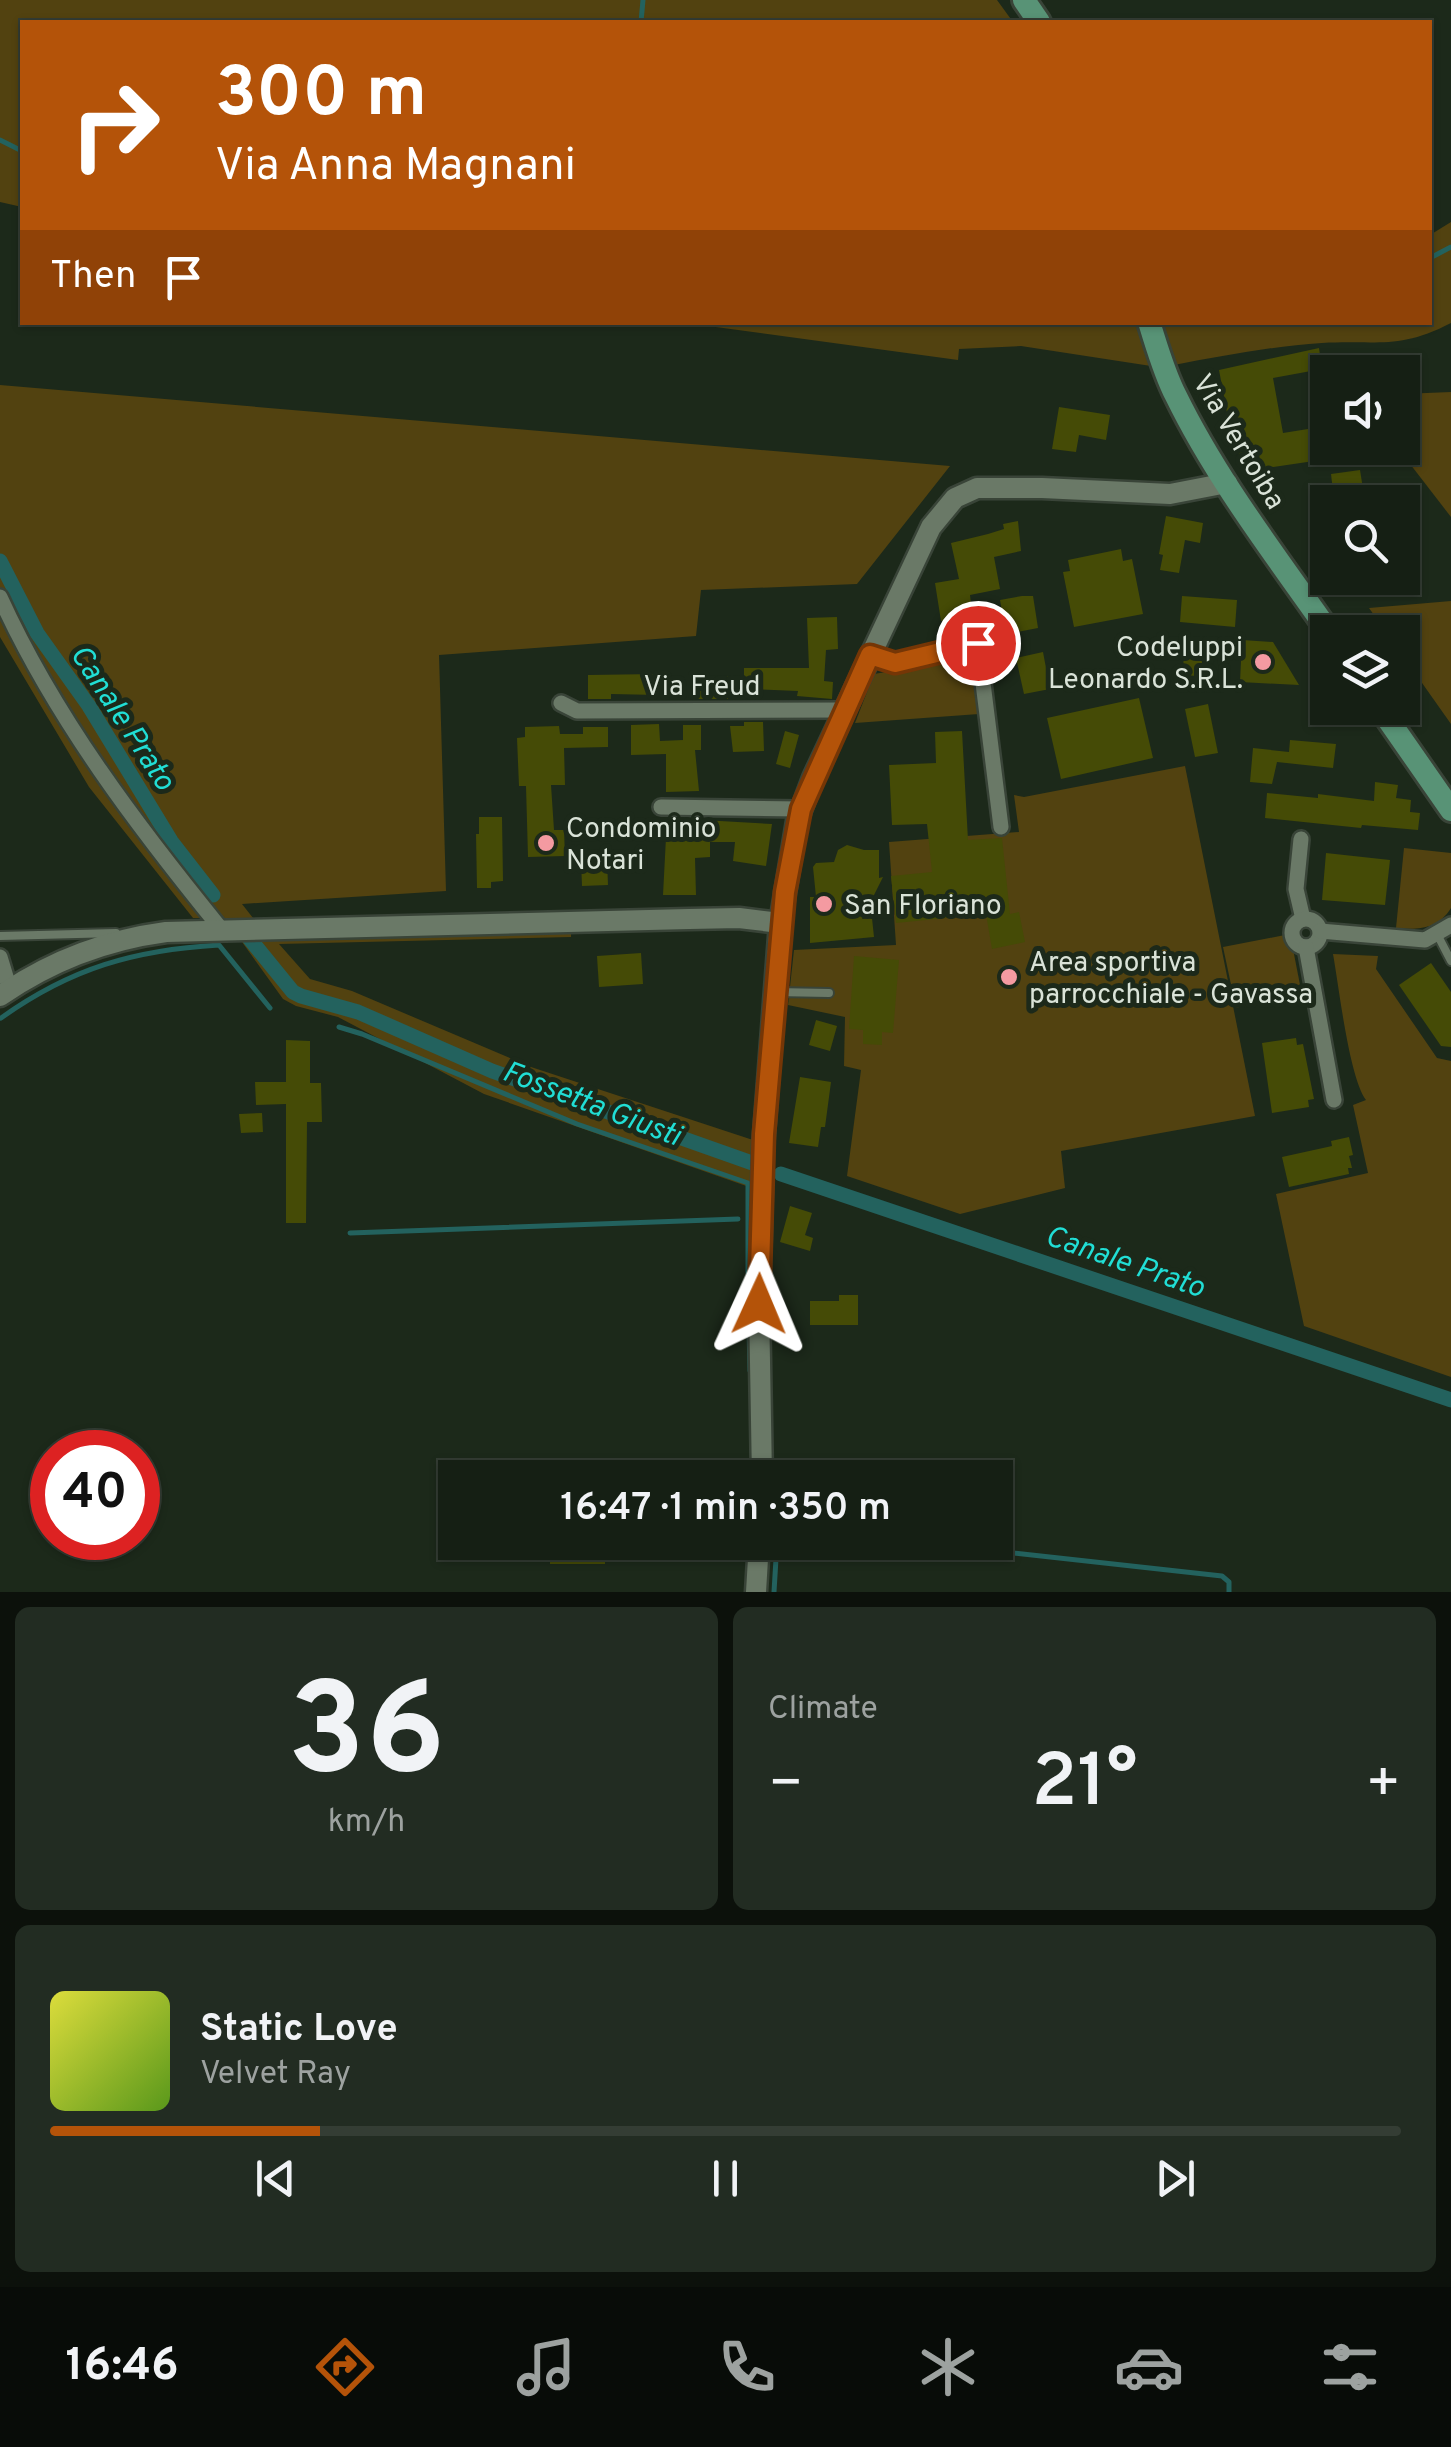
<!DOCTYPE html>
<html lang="en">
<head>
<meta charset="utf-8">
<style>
	body { margin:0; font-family:Overpass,sans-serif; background:#222c22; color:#f1f3f6; height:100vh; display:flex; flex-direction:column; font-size:38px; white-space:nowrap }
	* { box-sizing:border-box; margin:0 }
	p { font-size:32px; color:#9da2a0 }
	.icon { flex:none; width:55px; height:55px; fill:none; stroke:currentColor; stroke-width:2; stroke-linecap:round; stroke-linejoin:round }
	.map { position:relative; height:1592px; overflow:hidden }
	.drawer { display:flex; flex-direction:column; gap:15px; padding:15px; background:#0c110b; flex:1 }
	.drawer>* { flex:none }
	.top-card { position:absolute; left:20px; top:20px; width:1412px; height:305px; border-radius:0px; box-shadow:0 2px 8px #0004,0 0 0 2px #343d34; background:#b45309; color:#fff; overflow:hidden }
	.controls { position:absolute; left:1310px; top:355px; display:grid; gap:20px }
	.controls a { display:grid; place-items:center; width:110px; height:110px; border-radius:0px; background:#151f14; box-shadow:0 2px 8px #0004,0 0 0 2px #343d34; font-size:50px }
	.speed { position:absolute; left:30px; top:1430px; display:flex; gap:20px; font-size:50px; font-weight:700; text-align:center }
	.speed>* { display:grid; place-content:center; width:130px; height:130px; border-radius:50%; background:#151f14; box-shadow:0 2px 8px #0004,0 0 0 2px #343d34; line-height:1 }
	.speed .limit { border:15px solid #d22; background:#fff; color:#111 }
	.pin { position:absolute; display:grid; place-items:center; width:85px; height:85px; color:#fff; margin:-42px; border:5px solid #fff; border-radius:50%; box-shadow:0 2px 10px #0007 }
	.me { position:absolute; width:110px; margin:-55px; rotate:1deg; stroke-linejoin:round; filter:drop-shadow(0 0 8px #0008) }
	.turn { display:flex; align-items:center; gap:35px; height:210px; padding:0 30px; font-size:45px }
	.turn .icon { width:130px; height:130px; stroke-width:2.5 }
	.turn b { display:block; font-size:70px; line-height:85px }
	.then { display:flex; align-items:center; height:95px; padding:0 30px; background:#0003; gap:20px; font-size:38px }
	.big { font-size:75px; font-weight:600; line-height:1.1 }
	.drawer .tile { flex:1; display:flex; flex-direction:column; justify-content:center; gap:15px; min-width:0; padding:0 35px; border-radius:15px; background:#222c22 }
	.drawer .dial { align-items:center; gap:0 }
	.dial b { font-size:130px; line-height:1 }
	.song { display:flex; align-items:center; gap:30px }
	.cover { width:120px; height:120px; border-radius:15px; background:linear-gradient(135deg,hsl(60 70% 55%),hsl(90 70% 35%)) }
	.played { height:10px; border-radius:5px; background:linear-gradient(90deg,#b45309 20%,#343d34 20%) }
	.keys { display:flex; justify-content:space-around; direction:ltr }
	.heat { display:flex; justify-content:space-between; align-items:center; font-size:55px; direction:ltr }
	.drawer .tiles { flex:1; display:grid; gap:15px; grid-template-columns:1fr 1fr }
	.tile:last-child { grid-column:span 2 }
	.trip { position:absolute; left:438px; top:1460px; width:575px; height:100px; border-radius:0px; background:#151f14; box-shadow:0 2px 8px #0004,0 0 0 2px #343d34; font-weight:600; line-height:100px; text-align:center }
	.tabs { display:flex; height:160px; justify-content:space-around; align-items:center; background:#080c08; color:#9da2a0 }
	.tabs .icon { width:70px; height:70px }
	.tabs .current { color:#b45309 }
	.tabs b { font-size:45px; color:#f1f3f6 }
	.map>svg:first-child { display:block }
	.green { fill:#524210 }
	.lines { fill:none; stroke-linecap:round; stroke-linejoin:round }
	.stream { stroke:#23625e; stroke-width:5 }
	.canal { stroke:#23625e; stroke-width:15 }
	.building { fill:#454b06 }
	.service-casing { stroke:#394438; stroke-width:12 }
	.minor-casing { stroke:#394438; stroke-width:20 }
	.tertiary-casing { stroke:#394438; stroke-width:25 }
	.secondary-casing { stroke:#394438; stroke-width:28 }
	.service { stroke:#6a7967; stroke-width:8 }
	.minor { stroke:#6a7967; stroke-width:15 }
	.tertiary { stroke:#6a7967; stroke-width:20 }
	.secondary { stroke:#589376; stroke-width:22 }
	.route-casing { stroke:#753606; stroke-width:25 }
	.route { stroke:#b45309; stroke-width:18 }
	.poi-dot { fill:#f49aa1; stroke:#1c291a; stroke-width:4 }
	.labels { text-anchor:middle; stroke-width:10; stroke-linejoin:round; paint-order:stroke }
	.street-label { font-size:28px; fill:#dae3d8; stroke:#1c291a }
	.poi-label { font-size:28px; fill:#dae3d8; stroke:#1c291a; text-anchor:start }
	.water-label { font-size:30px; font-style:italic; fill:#21ded5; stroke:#1c291a }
</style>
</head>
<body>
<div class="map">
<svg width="1451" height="1592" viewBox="0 0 1451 1592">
	<rect width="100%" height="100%" fill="#1c291a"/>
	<g class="green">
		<polygon points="0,0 997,0 1013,22 22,22 22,207 0,202"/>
		<path d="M1451 222V323C1399 350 1377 340 1322 343 1273 346 1222 356 1174 365L1159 323 1430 322V235Z"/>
		<polygon points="686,323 1137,323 1151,366 1021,346 959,349 958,360"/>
		<polygon points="0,385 950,466 857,584 701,590 696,636 439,655 446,891 242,904 261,928 221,929 212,918 193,918 89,787 0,637"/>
		<polygon points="1451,392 1451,517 1407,460 1403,433 1402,394"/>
		<polygon points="1451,601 1451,724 1403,656 1402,632 1386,632 1369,608"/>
		<polygon points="969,658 979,714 855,723 874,674"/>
		<polygon points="1185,766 1255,1116 1061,1151 1065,1188 960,1214 847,1176 861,1070 844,1066 845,1017 788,1005 794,950 896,945 889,842 1019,832 1014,795 1024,797"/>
		<path d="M1404 848 1451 853V908C1438 929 1419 930 1396 928Z"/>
		<polygon points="571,928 571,937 279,944 310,979 352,991 531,1067 756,1141 752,1188 484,1094 338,1017 296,1006 283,999 242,942 244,936"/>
		<polygon points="1285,935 1293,949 1302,995 1236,1008 1223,947"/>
		<path d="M1333 954 1378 956 1376 969 1437 1058 1451 1061V1377L1304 1326 1276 1194 1368 1173 1353 1105 1366 1100C1349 1077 1339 987 1333 954Z"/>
	</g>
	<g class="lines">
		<g class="stream">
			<polyline points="641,22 643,0"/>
			<polyline points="0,140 22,151"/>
			<polyline points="1430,258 1451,247"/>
			<path d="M1 1018C71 968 134 950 219 945L270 1008"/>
			<polyline points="339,1027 362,1034 577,1124 748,1183 748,1272"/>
			<polyline points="350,1233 738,1219"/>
			<polyline points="748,1285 750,1371"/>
			<polyline points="752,1478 752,1460"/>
			<polyline points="913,1542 1222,1576 1229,1582 1229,1592"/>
			<polyline points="774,1592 777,1542"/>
		</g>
		<g class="canal">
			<polyline points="0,561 37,633 89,706 171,841 213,895"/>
			<polyline points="249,938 293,992 301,996 358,1012 492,1071 755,1164"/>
			<polyline points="781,1174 1451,1400"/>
		</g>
	</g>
	<g class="building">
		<polygon points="1319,348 1322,369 1273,378 1283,433 1308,429 1314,461 1245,471 1231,434 1219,370"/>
		<polygon points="1059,407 1110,415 1106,440 1079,435 1076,452 1052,449"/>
		<polygon points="1360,470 1364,495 1334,500 1331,474"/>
		<polygon points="1166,516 1203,523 1200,543 1185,540 1179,573 1160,570 1163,555 1159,554"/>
		<polygon points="1018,521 1021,551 994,557 1000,589 970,595 972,612 941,621 935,583 959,579 951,543 988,534 1004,529 1003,524"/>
		<polygon points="1121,549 1123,561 1132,559 1143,614 1074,627 1063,572 1070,571 1068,560"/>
		<polygon points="1022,596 1033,596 1038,628 1006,634 1000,600"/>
		<polygon points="1182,596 1237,600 1235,627 1180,622"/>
		<polygon points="837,617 838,649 826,650 824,681 833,682 832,699 797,696 798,691 728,688 728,699 698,699 697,681 707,681 707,677 744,676 744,668 809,668 807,618"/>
		<polygon points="1242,640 1273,642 1299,685 1240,682"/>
		<polygon points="1184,648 1213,650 1211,677 1183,675"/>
		<polygon points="1043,652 1050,689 1024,694 1016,658"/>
		<polygon points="658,674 658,695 611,694 611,699 588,699 588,675"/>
		<polygon points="1139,698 1153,758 1061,779 1047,718"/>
		<polygon points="1208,704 1218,753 1195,757 1185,709"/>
		<polygon points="744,722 763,722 764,751 733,752 730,726 744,726"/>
		<polygon points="659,724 660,741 683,740 683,725 701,725 701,750 695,750 699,791 666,792 666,754 631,755 631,725"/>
		<polygon points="559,726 560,734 583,734 583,727 608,727 608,747 564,748 565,785 551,785 554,830 564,830 565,856 528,857 526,786 519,786 517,738 525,737 525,727"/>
		<polygon points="785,731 799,735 790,768 776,764"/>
		<polygon points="962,731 968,840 1002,838 1010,914 1019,912 1025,942 992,949 986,914 896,923 891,876 932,872 927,824 892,825 889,765 936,763 935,732"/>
		<polygon points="1290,740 1336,744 1333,768 1277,762 1272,784 1250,782 1253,748 1289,752"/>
		<polygon points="1375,782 1398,785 1396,798 1411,800 1410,812 1420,813 1418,830 1362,825 1361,828 1265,818 1267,793 1318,798 1318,794 1374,801"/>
		<polygon points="479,817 502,817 503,881 491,882 491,888 477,888 476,834 479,834"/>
		<polygon points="667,818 772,824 766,866 733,861 735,842 710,842 710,857 695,858 696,895 663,895"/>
		<polygon points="847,845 864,850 879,850 879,878 883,877 862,919 872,918 874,937 810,943 810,897 816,897 813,867 816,863 834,862 838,850"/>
		<polygon points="1326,853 1390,860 1385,905 1322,900"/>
		<polygon points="607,859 608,885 582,886 581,860"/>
		<polygon points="641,953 643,984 599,987 597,956"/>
		<polygon points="854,956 899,960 893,1033 882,1032 882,1045 863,1044 863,1030 849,1029"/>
		<polygon points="1431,963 1451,992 1451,1047 1441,1046 1399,985"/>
		<polygon points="816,1020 837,1026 830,1051 809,1045"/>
		<polygon points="1296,1038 1297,1045 1303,1044 1314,1099 1308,1100 1309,1107 1272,1113 1262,1043"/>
		<polygon points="286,1040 310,1041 310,1083 321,1083 322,1122 307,1122 306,1223 286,1223 286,1104 256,1105 255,1082 286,1082"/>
		<polygon points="800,1077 831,1082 825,1127 821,1127 818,1147 789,1143"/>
		<polygon points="262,1113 263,1132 241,1133 239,1114"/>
		<polygon points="1349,1137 1353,1155 1349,1156 1352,1168 1348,1168 1349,1174 1289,1187 1282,1157 1332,1146 1331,1141"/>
		<polygon points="790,1206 812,1213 805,1235 813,1238 810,1251 780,1242"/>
		<polygon points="839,1295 858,1295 858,1325 810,1325 810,1301 839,1301"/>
		<rect x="550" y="1542" width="55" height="22"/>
		<polygon points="660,1542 735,1542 735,1553 661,1555"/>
	</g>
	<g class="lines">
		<g class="service-casing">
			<g id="service">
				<polyline points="1437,934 1451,961"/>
				<polyline points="0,936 116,933"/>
				<polyline points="775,992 829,993"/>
			</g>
		</g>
		<g class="minor-casing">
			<g id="minor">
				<path d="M0 597C55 718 138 827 221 929"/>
				<polyline points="870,655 895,663 978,643 1001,827"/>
				<polyline points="561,703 577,711 845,710"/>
				<polyline points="661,807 801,809"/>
				<polyline points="1301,839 1296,889 1303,919"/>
				<circle cx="1306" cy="933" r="14"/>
				<polyline points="1320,931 1425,940 1451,925"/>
				<polyline points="1306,947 1334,1100"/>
				<polyline points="0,957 10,990"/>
			</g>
		</g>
		<g class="tertiary-casing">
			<g id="tertiary">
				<path d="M0 996C49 962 106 940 166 932L689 919 739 918 780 923"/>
				<polyline points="762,1478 759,1304 763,1147 780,923 797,821 813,778 931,527 955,498 977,488 1042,488 1170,494 1227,483"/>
				<polyline points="756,1592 759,1542"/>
			</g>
		</g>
		<g class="secondary-casing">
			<g id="secondary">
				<polyline points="1024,0 1039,22"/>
				<path d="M1149 322C1157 347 1164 373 1176 396 1217 480 1276 556 1329 632"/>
				<polyline points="1380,708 1451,810"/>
			</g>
		</g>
		<use href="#service" class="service"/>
		<use href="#minor" class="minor"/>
		<use href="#tertiary" class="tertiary"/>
		<use href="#secondary" class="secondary"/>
	</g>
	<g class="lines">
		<g class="route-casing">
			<polyline id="route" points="759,1304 764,1134 785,892 801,809 870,655 895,663 978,643"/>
		</g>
		<use href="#route" class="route"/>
	</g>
	<g class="poi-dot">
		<circle cx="1263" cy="662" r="10"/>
		<circle cx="546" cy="843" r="10"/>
		<circle cx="824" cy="904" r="10"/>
		<circle cx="1009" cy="977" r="10"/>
	</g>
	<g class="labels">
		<g class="street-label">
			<text transform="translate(1240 441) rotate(59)" y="10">Via Vertoiba</text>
			<text x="702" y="695">Via Freud</text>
		</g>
		<g class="poi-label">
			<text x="1243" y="656" text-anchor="end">Codeluppi<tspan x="1243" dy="32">Leonardo S.R.L.</tspan></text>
			<text x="566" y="837">Condominio<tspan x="566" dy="32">Notari</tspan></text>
			<text x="844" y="914">San Floriano</text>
			<text x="1029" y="971">Area sportiva<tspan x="1029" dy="32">parrocchiale - Gavassa</tspan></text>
		</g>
		<g class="water-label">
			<text transform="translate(123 717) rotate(57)" y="10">Canale Prato</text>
			<text transform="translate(592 1103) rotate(21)" y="10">Fossetta Giusti</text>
			<text transform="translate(1125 1261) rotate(19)" y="10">Canale Prato</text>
		</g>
	</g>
</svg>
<div class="controls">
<a><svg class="icon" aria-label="sound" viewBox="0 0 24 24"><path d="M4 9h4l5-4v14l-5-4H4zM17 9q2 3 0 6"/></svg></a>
<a><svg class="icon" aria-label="search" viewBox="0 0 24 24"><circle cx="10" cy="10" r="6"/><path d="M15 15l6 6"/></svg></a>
<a><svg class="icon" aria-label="layers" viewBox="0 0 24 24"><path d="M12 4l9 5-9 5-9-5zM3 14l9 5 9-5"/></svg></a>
</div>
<div class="speed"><div class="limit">40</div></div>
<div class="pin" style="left:978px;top:643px;background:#d93025"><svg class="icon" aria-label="arrive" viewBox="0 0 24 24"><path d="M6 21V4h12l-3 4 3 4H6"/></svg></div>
<svg class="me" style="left:759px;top:1304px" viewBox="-20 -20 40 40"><path d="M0-17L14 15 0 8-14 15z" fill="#b45309" stroke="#fff" stroke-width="4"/></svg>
<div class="trip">16:47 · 1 min · 350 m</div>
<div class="top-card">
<div class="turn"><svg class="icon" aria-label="right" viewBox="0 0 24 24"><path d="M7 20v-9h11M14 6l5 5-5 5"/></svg><div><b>300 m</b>Via Anna Magnani</div></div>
<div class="then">Then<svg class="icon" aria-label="arrive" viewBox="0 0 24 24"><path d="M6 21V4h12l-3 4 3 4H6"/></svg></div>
</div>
</div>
<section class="drawer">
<div class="tiles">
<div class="tile dial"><b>36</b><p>km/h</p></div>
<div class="tile"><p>Climate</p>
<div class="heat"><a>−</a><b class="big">21°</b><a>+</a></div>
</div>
<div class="tile">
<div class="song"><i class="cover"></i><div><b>Static Love</b><p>Velvet Ray</p></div></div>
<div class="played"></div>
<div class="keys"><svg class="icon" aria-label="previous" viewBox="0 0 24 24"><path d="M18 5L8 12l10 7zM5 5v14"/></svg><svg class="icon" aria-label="pause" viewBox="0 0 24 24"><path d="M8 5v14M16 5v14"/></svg><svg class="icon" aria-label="next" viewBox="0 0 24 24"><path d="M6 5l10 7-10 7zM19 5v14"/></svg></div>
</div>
</div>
</section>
<nav class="tabs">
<b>16:46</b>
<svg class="icon current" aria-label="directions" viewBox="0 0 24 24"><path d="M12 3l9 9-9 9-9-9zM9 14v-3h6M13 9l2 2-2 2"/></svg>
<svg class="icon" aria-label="music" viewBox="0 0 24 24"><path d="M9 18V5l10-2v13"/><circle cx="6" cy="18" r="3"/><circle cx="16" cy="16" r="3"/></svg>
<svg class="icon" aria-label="phone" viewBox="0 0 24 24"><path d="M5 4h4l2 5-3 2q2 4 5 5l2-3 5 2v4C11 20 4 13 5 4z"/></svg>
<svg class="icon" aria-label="climate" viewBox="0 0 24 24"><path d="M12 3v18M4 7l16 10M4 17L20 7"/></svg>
<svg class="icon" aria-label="car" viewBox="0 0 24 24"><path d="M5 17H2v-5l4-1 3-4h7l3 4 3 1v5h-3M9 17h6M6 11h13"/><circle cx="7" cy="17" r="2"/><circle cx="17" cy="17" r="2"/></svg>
<svg class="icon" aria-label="filters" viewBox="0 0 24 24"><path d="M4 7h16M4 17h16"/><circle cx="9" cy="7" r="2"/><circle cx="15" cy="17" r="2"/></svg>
</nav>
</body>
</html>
